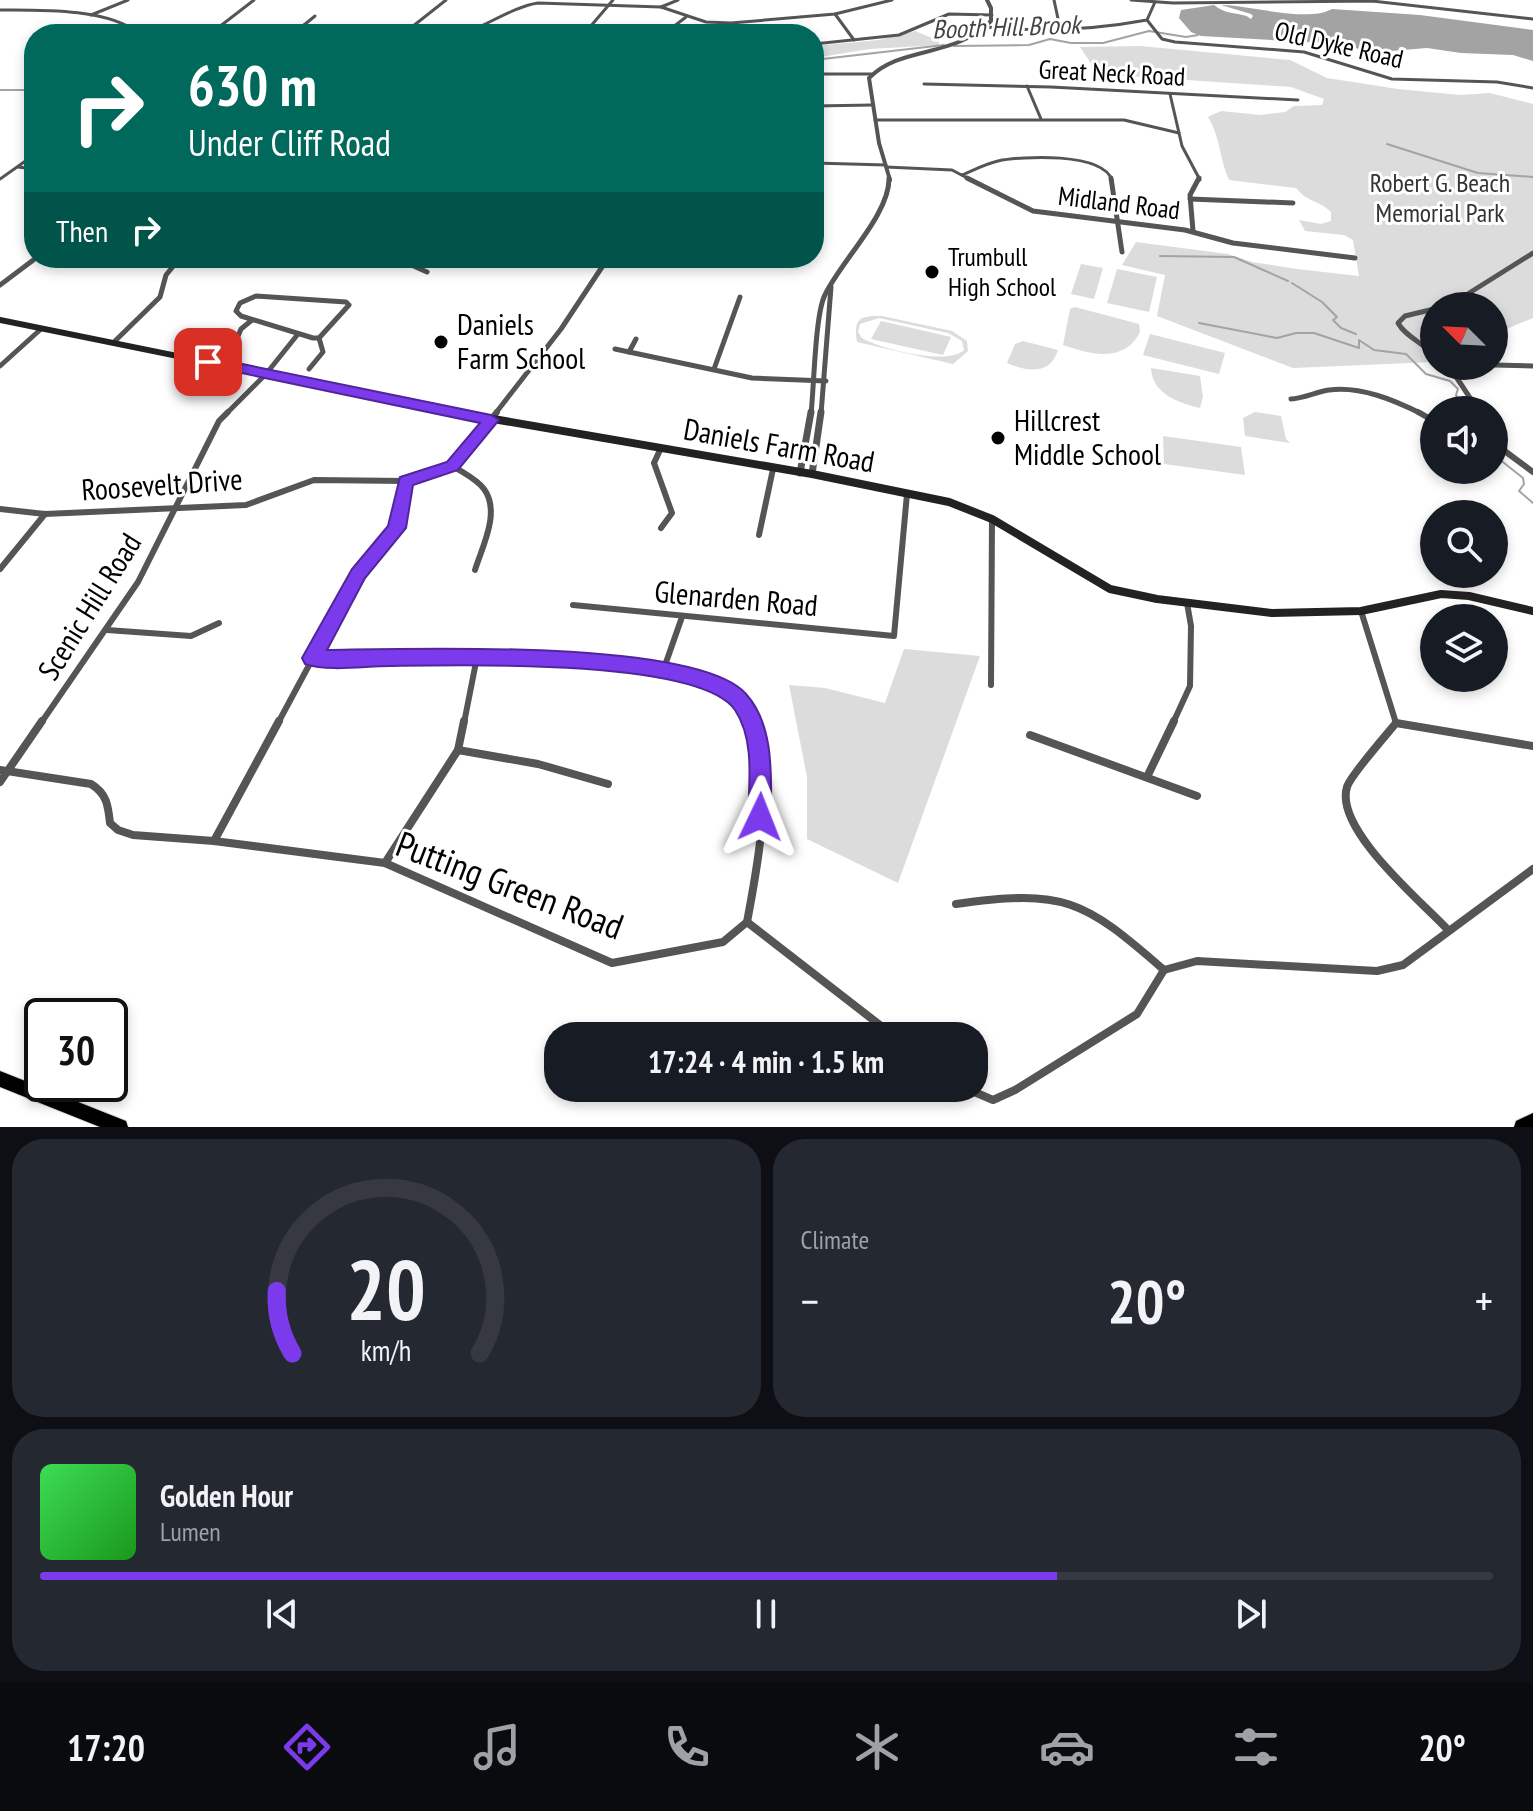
<!DOCTYPE html>
<html lang="en">
<head>
<meta charset="utf-8">
<style>
	body { margin:0; font-family:"PT Sans Narrow",sans-serif; background:#242831; color:#f1f3f6; height:100vh; display:flex; flex-direction:column; font-size:30px; white-space:nowrap }
	* { box-sizing:border-box; margin:0 }
	p { font-size:26px; color:#9ea1a6 }
	.icon { flex:none; width:44px; height:44px; fill:none; stroke:currentColor; stroke-width:2; stroke-linecap:round; stroke-linejoin:round }
	.map { position:relative; height:1127px; overflow:hidden }
	.side { display:flex; flex-direction:column; gap:12px; padding:12px; background:#0d0f14; flex:1 }
	.side>* { flex:none }
	.banner { position:absolute; left:24px; top:24px; width:800px; height:244px; border-radius:32px; box-shadow:0 4px 12px #0003; background:#00695c; color:#fff; overflow:hidden }
	.needle { width:52px; rotate:294deg }
	.fabs { position:absolute; left:1420px; top:292px; display:grid; gap:16px }
	.fabs a { display:grid; place-items:center; width:88px; height:88px; border-radius:50%; background:#171b24; box-shadow:0 4px 12px #0003; font-size:40px }
	.speed { position:absolute; left:24px; top:998px; display:flex; gap:16px; font-size:40px; font-weight:700; text-align:center }
	.speed>* { display:grid; place-content:center; width:104px; height:104px; border-radius:50%; background:#171b24; box-shadow:0 4px 12px #0003; line-height:1 }
	.speed .limit { border:4px solid #111; border-radius:12px; background:#fff; color:#111 }
	.pin { position:absolute; display:grid; place-items:center; width:68px; height:68px; color:#fff; margin:-34px; border-radius:16px; box-shadow:0 4px 12px #0006 }
	.me { position:absolute; width:88px; margin:-44px; rotate:2deg; stroke-linejoin:round; filter:drop-shadow(0 0 6px #0008) }
	.turn { display:flex; align-items:center; gap:28px; height:168px; padding:0 32px; font-size:36px }
	.turn .icon { width:104px; height:104px; stroke-width:2.5 }
	.turn b { display:block; font-size:56px; line-height:68px }
	.then { display:flex; align-items:center; height:76px; padding:0 32px; background:#0003; gap:16px; font-size:30px }
	.big { font-size:60px; font-weight:700; line-height:1.1 }
	.side .card { flex:1; display:flex; flex-direction:column; justify-content:center; gap:12px; min-width:0; padding:0 28px; border-radius:32px; background:#242831 }
	.side .dial { align-items:center; gap:0 }
	.dial svg { height:208px; overflow:visible; fill:none; stroke:#363941; stroke-width:7; stroke-linecap:round; text-anchor:middle }
	.dial text { fill:#f1f3f6; stroke:none }
	.song { display:flex; align-items:center; gap:24px }
	.cover { width:96px; height:96px; border-radius:12px; background:linear-gradient(135deg,hsl(130 70% 55%),hsl(120 70% 35%)) }
	.played { height:8px; border-radius:4px; background:linear-gradient(90deg,#7c3aed 70%,#363941 70%) }
	.keys { display:flex; justify-content:space-around; direction:ltr }
	.heat { display:flex; justify-content:space-between; align-items:center; font-size:44px; direction:ltr }
	.side .tiles { flex:1; display:grid; gap:12px; grid-template-columns:1fr 1fr }
	.card:last-child { grid-column:span 2 }
	.trip { position:absolute; left:544px; top:1022px; width:444px; height:80px; border-radius:32px; background:#171b24; box-shadow:0 4px 12px #0003; font-weight:700; line-height:80px; text-align:center }
	.dock { display:flex; height:128px; justify-content:space-around; align-items:center; background:#090b0e; color:#9ea1a6 }
	.dock .icon { width:56px; height:56px }
	.dock .active { color:#7c3aed }
	.dock b { font-size:36px; color:#f1f3f6 }
	.map>svg:first-child { display:block }
	.green { fill:#dcdcdc; fill-rule:evenodd }
	.water { fill:#a3a3a3 }
	.lines { fill:none; stroke-linecap:round; stroke-linejoin:round }
	.stream { stroke:#a3a3a3; stroke-width:2 }
	.motorway-casing { stroke:#dbdbdb; stroke-width:2 }
	.minor-far3 { stroke:#555; stroke-width:3 }
	.minor-far2 { stroke:#555; stroke-width:5 }
	.minor-far1 { stroke:#555; stroke-width:6 }
	.minor { stroke:#555; stroke-width:8 }
	.tertiary-far2 { stroke:#555; stroke-width:4 }
	.tertiary-far1 { stroke:#555; stroke-width:5 }
	.tertiary { stroke:#555; stroke-width:7 }
	.secondary-far1 { stroke:#222; stroke-width:6 }
	.secondary { stroke:#222; stroke-width:8 }
	.motorway { fill:#000; fill-rule:evenodd }
	.route { fill:#7c3aed; stroke:#51269a; stroke-width:2 }
	.poi-dot { fill:#000; stroke:#fff; stroke-width:3 }
	.labels { text-anchor:middle; stroke-width:6; stroke-linejoin:round; paint-order:stroke }
	.far-water-label { font-size:26px; font-style:italic; fill:#444; stroke:#fff }
	.far-street-label { font-size:26px; fill:#000; stroke:#fff }
	.far-park-label { font-size:26px; fill:#333; stroke:#fff }
	.far-poi-label { font-size:26px; fill:#000; stroke:#fff; text-anchor:start }
	.poi-label { font-size:30px; fill:#000; stroke:#fff; text-anchor:start }
	.street-label { font-size:30px; fill:#000; stroke:#fff }
	.near-street-label { font-size:36px; fill:#000; stroke:#fff }
</style>
</head>
<body>
<div class="map">
<svg width="1533" height="1127" viewBox="0 0 1533 1127">
	<rect width="100%" height="100%" fill="#fff"/>
	<g class="green">
		<polygon points="915,31 939,41 939,45 870,49 814,58 814,46 879,40"/>
		<path d="M1140 46 1290 60 1327 78 1398 89 1460 95 1490 93 1533 104V318L1494 334V306H1434V362L1293 368 1157 316 1165 275 1122 265 1136 242 1228 254 1252 262 1297 269 1359 276 1353 240 1344 235 1305 231 1299 220 1321 224 1331 221V212C1319 200 1308 203 1296 188L1229 180C1219 157 1221 139 1208 117L1221 111 1260 115 1285 112 1294 106 1322 105 1324 99 1291 87 1098 74 1080 47Z"/>
		<polygon points="1081,264 1103,268 1094,299 1071,294"/>
		<polygon points="1117,269 1157,277 1149,312 1107,303"/>
		<path d="M1075 307 1139 324 1140 332C1124 363 1092 355 1063 345L1070 309Z"/>
		<path d="M882 316 952 331 967 341 968 351 953 364 857 342C854 321 857 315 882 316ZM879 318 948 333 962 341 964 350C948 366 880 349 862 338L858 332 860 324Z"/>
		<polygon points="881,321 951,337 943,355 871,339"/>
		<polygon points="1150,334 1225,353 1219,374 1143,355"/>
		<path d="M1023 341 1058 350C1050 375 1028 372 1007 363L1015 344Z"/>
		<path d="M1151 368 1200 376 1203 397 1200 408C1179 403 1152 394 1151 368Z"/>
		<polygon points="1255,412 1281,416 1286,439 1290,443 1245,436 1243,418"/>
		<polygon points="1163,436 1241,447 1245,475 1164,464"/>
		<polygon points="904,649 980,656 898,883 807,839 807,777 789,685 825,688 885,703"/>
	</g>
	<path class="water" d="M1214 5C1229 17 1242 11 1251 19L1253 16 1251 14 1221 5C1250 5 1307 23 1332 9L1420 15 1533 30V61L1513 55 1461 53 1427 48 1379 52 1322 43 1201 36 1191 32 1179 18 1181 10Z"/>
	<g class="lines">
		<g class="stream">
			<polyline points="954,46 1029,45 1050,39 1071,43 1103,43 1149,31 1186,37 1198,35"/>
			<polyline points="814,60 944,45"/>
			<polyline points="0,90 34,90"/>
			<polyline points="1387,144 1478,173 1533,177"/>
			<polyline points="1160,256 1234,257 1288,281"/>
			<polyline points="1292,283 1322,302 1337,317 1333,320 1341,328 1356,334"/>
			<polyline points="1199,323 1277,338 1296,333 1314,333 1359,348 1359,340 1374,350 1406,354 1426,374 1450,381 1458,389 1456,395 1465,410"/>
			<polyline points="1494,455 1523,478 1524,484 1519,491 1533,503"/>
		</g>
		<g class="motorway-casing">
			<g id="motorway">
				<polygon points="0,1071 126,1121 128,1127 100,1127 0,1087"/>
				<polygon points="1533,1113 1533,1127 1514,1127 1516,1121"/>
			</g>
		</g>
		<g class="minor-far3">
			<polyline points="1054,0 1060,28"/>
			<polyline points="1131,0 1173,3 1372,1 1533,19"/>
			<polyline points="661,7 678,0"/>
			<path d="M0 10C38 10 110 8 139 34"/>
			<polyline points="835,14 854,40"/>
			<polyline points="91,15 128,0"/>
			<polyline points="1147,20 1162,39 1175,42 1304,52 1392,79 1497,82 1533,88"/>
			<polyline points="304,25 349,34"/>
			<path d="M986 27C1040 32 1093 30 1147 20L1155 2"/>
			<polyline points="210,34 254,0"/>
			<polyline points="293,34 315,16"/>
			<polyline points="403,34 446,0"/>
			<path d="M463 34C487 25 516 6 538 3L661 7 706 22 731 23 835 14 892 0"/>
			<polyline points="584,34 613,0"/>
			<polyline points="664,34 686,17"/>
			<polyline points="814,44 899,35 949,14 992,15"/>
			<polyline points="814,74 872,74"/>
			<polyline points="924,84 1051,87 1298,100"/>
			<polyline points="1027,86 1041,119"/>
			<polyline points="1170,94 1182,146 1200,180"/>
			<polyline points="814,106 873,105"/>
			<polyline points="875,120 1124,120 1179,133"/>
			<polyline points="814,163 886,165"/>
			<polyline points="18,167 34,169"/>
			<polyline points="886,167 952,170 971,180"/>
			<path d="M962 175C974 170 985 164 998 161 1022 156 1102 152 1112 180"/>
			<polyline points="0,179 34,155"/>
		</g>
		<g class="minor-far2">
			<polyline points="967,178 1033,211 1185,230 1233,243 1355,258"/>
			<polyline points="1111,178 1122,252"/>
			<polyline points="1190,199 1293,203"/>
			<polyline points="1193,231 1190,195 1199,178"/>
			<polyline points="369,258 407,263 427,272"/>
			<polyline points="686,258 735,262"/>
			<polyline points="0,285 36,258"/>
			<polygon points="256,296 346,302 349,305 319,338 313,338 241,316 236,311 240,303"/>
			<polyline points="1442,306 1466,295 1533,253"/>
			<path d="M1434 309 1405 316 1398 323C1405 336 1423 343 1434 355"/>
			<polyline points="114,342 160,297 166,275 180,258"/>
			<polyline points="615,349 752,378 826,381"/>
			<polyline points="629,352 636,339"/>
			<polyline points="231,353 241,329 252,320"/>
			<polyline points="1494,365 1533,366"/>
			<polyline points="0,366 41,329"/>
			<polyline points="1449,366 1478,410"/>
			<polyline points="309,369 323,352 319,338"/>
			<polyline points="714,369 740,297"/>
			<path d="M1291 399C1304 398 1316 392 1329 390 1361 386 1394 400 1422 414"/>
			<polyline points="226,414 266,374 298,334"/>
			<polyline points="495,414 561,329 608,258"/>
		</g>
		<g class="minor-far1">
			<polyline points="1418,412 1434,421"/>
			<polyline points="1494,437 1506,452 1533,472"/>
			<polyline points="660,450 654,463 672,513 661,528"/>
			<path d="M453 466C463 473 477 479 484 489 501 512 482 547 475 570"/>
			<polyline points="0,509 45,514 246,505 314,480 406,481 453,466 497,412"/>
			<polyline points="759,535 773,469"/>
			<polyline points="0,569 45,514"/>
			<polyline points="573,605 894,636 907,494"/>
			<polyline points="1361,611 1396,723"/>
			<polyline points="107,630 191,636 219,623"/>
			<polyline points="312,658 539,659 666,671 713,684 741,702 752,723"/>
			<polyline points="663,671 682,617"/>
			<polyline points="991,685 992,519"/>
			<polyline points="41,723 138,582 219,421 228,412"/>
			<polyline points="278,723 358,574 397,528 406,481"/>
			<polyline points="464,723 477,657"/>
			<polyline points="1173,723 1190,686 1191,626 1187,603"/>
		</g>
		<g class="minor">
			<path d="M1396 723C1387 734 1350 776 1347 787 1334 829 1421 901 1448 930"/>
			<polyline points="1396,723 1533,746"/>
			<polyline points="1030,735 1197,796"/>
			<polyline points="458,750 538,764 608,784"/>
			<path d="M0 770 91 784C107 794 108 805 110 823L118 830 133 835 214 841 385 863 612 963 723 942 747 922C759 858 774 784 751 721"/>
			<polyline points="1147,777 1174,721"/>
			<polyline points="0,782 42,721"/>
			<polyline points="214,841 279,721"/>
			<polyline points="385,863 458,750 464,721"/>
			<path d="M956 904C1064 889 1083 899 1164 970"/>
			<polyline points="747,922 894,1036"/>
			<polyline points="965,1088 993,1100 1015,1090 1137,1014 1164,970 1197,961 1377,971 1403,965 1533,869"/>
		</g>
		<path class="tertiary-far2" d="M890 180 879 143 869 78C902 45 953 59 991 21V8L987 0"/>
		<g class="tertiary-far1">
			<path d="M811 414C814 387 815 319 824 297 838 264 890 215 889 178"/>
			<polyline points="821,414 831,287"/>
		</g>
		<g class="tertiary">
			<polyline points="800,473 811,412"/>
			<polyline points="812,474 821,412"/>
		</g>
		<polyline class="secondary-far1" points="0,320 463,414"/>
		<polyline class="secondary" points="453,412 812,474 949,502 992,519 1110,589 1157,599 1272,613 1361,611 1441,594 1469,596 1533,611"/>
		<use href="#motorway" class="motorway"/>
	</g>
	<path class="route" d="M208 357 491 415 499 420 458 470 413 485 406 528 365 578 327 650C406 649 696 638 746 694 775 726 771 778 771 817L767 824 760 827 752 824 748 817C749 783 755 740 735 710 699 658 454 665 390 666 364 666 330 672 305 664L302 658 352 569 388 526 400 477 447 462 480 423 203 365V359Z"/>
	<g class="poi-dot">
		<circle cx="932" cy="272" r="8"/>
		<circle cx="441" cy="342" r="8"/>
		<circle cx="998" cy="438" r="8"/>
	</g>
	<g class="labels">
		<g class="far-water-label">
			<text transform="translate(1006 27) rotate(-2)" y="9">Booth Hill Brook</text>
		</g>
		<g class="far-street-label">
			<text transform="translate(1339 45) rotate(13)" y="9">Old Dyke Road</text>
			<text transform="translate(1112 73) rotate(3)" y="9">Great Neck Road</text>
			<text transform="translate(1119 203) rotate(7)" y="9">Midland Road</text>
		</g>
		<g class="far-park-label">
			<text x="1440" y="192">Robert G. Beach<tspan x="1440" dy="30">Memorial Park</tspan></text>
		</g>
		<g class="far-poi-label">
			<text x="948" y="266">Trumbull<tspan x="948" dy="30">High School</tspan></text>
		</g>
		<g class="poi-label">
			<text x="457" y="335">Daniels<tspan x="457" dy="34">Farm School</tspan></text>
			<text x="1014" y="431">Hillcrest<tspan x="1014" dy="34">Middle School</tspan></text>
		</g>
		<g class="street-label">
			<text transform="translate(779 446) rotate(10)" y="10">Daniels Farm Road</text>
			<text transform="translate(162 485) rotate(-4)" y="10">Roosevelt Drive</text>
			<text transform="translate(736 599) rotate(5)" y="10">Glenarden Road</text>
			<text transform="translate(90 607) rotate(-58)" y="10">Scenic Hill Road</text>
		</g>
		<g class="near-street-label">
			<text transform="translate(510 885) rotate(21)" y="13">Putting Green Road</text>
		</g>
	</g>
</svg>
<div class="fabs">
<a><svg class="needle" viewBox="-14 -14 28 28"><path d="M0-13l5 13h-10z" fill="#e53935"/><path d="M0 13l5-13h-10z" fill="#9ea1a6"/></svg></a>
<a><svg class="icon" aria-label="sound" viewBox="0 0 24 24"><path d="M4 9h4l5-4v14l-5-4H4zM17 9q2 3 0 6"/></svg></a>
<a><svg class="icon" aria-label="search" viewBox="0 0 24 24"><circle cx="10" cy="10" r="6"/><path d="M15 15l6 6"/></svg></a>
<a><svg class="icon" aria-label="layers" viewBox="0 0 24 24"><path d="M12 4l9 5-9 5-9-5zM3 14l9 5 9-5"/></svg></a>
</div>
<div class="speed"><div class="limit">30</div></div>
<div class="pin" style="left:208px;top:362px;background:#d93025"><svg class="icon" aria-label="arrive" viewBox="0 0 24 24"><path d="M6 21V4h12l-3 4 3 4H6"/></svg></div>
<svg class="me" style="left:760px;top:817px" viewBox="-20 -20 40 40"><path d="M0-17L14 15 0 8-14 15z" fill="#7c3aed" stroke="#fff" stroke-width="4"/></svg>
<div class="trip">17:24 · 4 min · 1.5 km</div>
<div class="banner">
<div class="turn"><svg class="icon" aria-label="right" viewBox="0 0 24 24"><path d="M7 20v-9h11M14 6l5 5-5 5"/></svg><div><b>630 m</b>Under Cliff Road</div></div>
<div class="then">Then<svg class="icon" aria-label="right" viewBox="0 0 24 24"><path d="M7 20v-9h11M14 6l5 5-5 5"/></svg></div>
</div>
</div>
<section class="side">
<div class="tiles">
<div class="card dial"><svg viewBox="0 0 100 80">
<path d="M14 69A42 42 0 1 1 86 69"/>
<path d="M14 69A42 42 0 0 1 8 45" stroke="#7c3aed"/>
<text x="50" y="56" font-size="32" font-weight="700">20</text>
<text x="50" y="72" font-size="11">km/h</text>
</svg></div>
<div class="card"><p>Climate</p>
<div class="heat"><a>−</a><b class="big">20°</b><a>+</a></div>
</div>
<div class="card">
<div class="song"><i class="cover"></i><div><b>Golden Hour</b><p>Lumen</p></div></div>
<div class="played"></div>
<div class="keys"><svg class="icon" aria-label="previous" viewBox="0 0 24 24"><path d="M18 5L8 12l10 7zM5 5v14"/></svg><svg class="icon" aria-label="pause" viewBox="0 0 24 24"><path d="M8 5v14M16 5v14"/></svg><svg class="icon" aria-label="next" viewBox="0 0 24 24"><path d="M6 5l10 7-10 7zM19 5v14"/></svg></div>
</div>
</div>
</section>
<nav class="dock">
<b>17:20</b>
<svg class="icon active" aria-label="directions" viewBox="0 0 24 24"><path d="M12 3l9 9-9 9-9-9zM9 14v-3h6M13 9l2 2-2 2"/></svg>
<svg class="icon" aria-label="music" viewBox="0 0 24 24"><path d="M9 18V5l10-2v13"/><circle cx="6" cy="18" r="3"/><circle cx="16" cy="16" r="3"/></svg>
<svg class="icon" aria-label="phone" viewBox="0 0 24 24"><path d="M5 4h4l2 5-3 2q2 4 5 5l2-3 5 2v4C11 20 4 13 5 4z"/></svg>
<svg class="icon" aria-label="climate" viewBox="0 0 24 24"><path d="M12 3v18M4 7l16 10M4 17L20 7"/></svg>
<svg class="icon" aria-label="car" viewBox="0 0 24 24"><path d="M5 17H2v-5l4-1 3-4h7l3 4 3 1v5h-3M9 17h6M6 11h13"/><circle cx="7" cy="17" r="2"/><circle cx="17" cy="17" r="2"/></svg>
<svg class="icon" aria-label="filters" viewBox="0 0 24 24"><path d="M4 7h16M4 17h16"/><circle cx="9" cy="7" r="2"/><circle cx="15" cy="17" r="2"/></svg>
<b>20°</b>
</nav>
</body>
</html>
